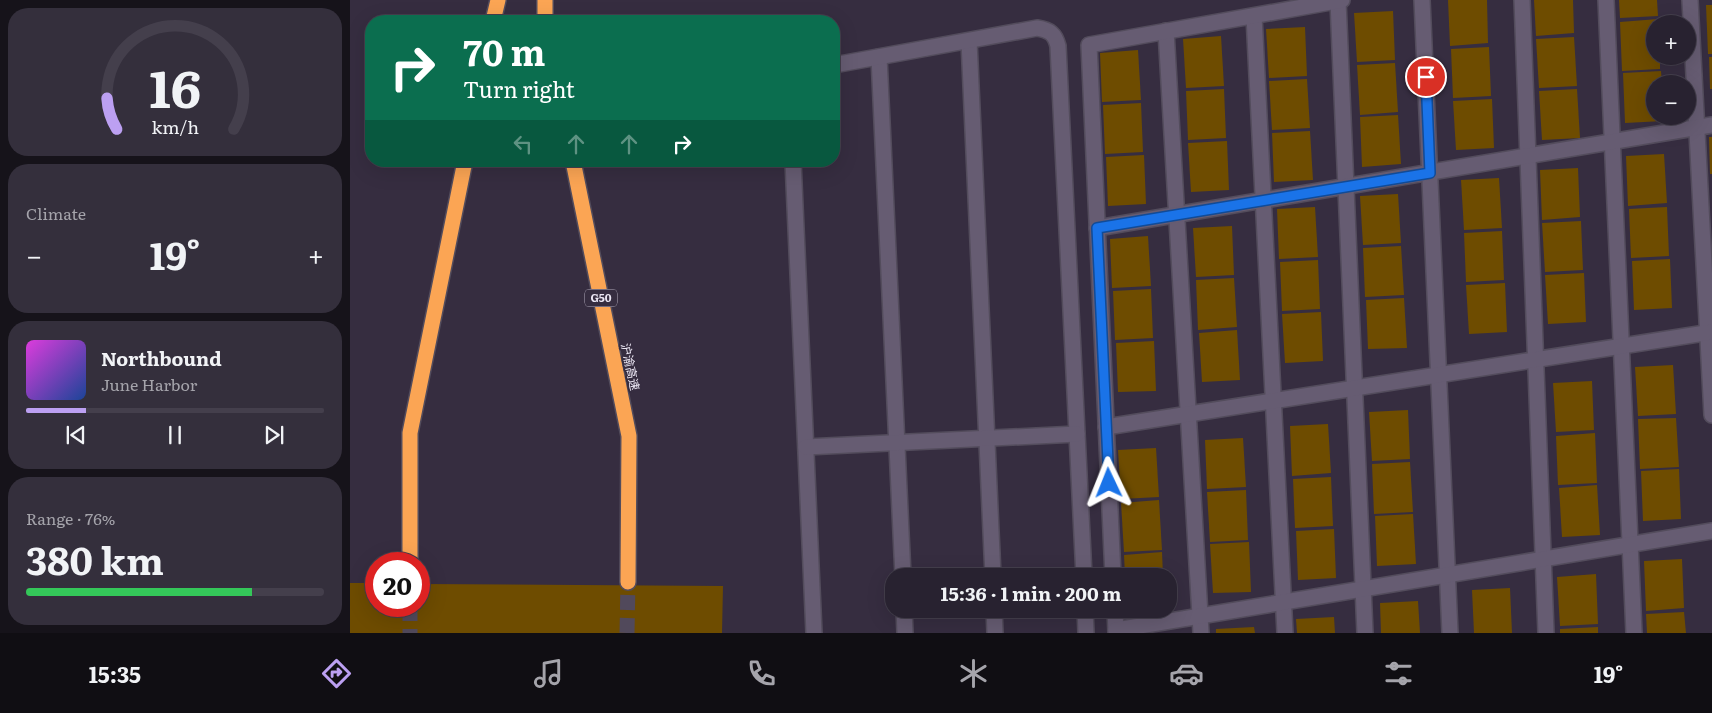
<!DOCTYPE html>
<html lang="en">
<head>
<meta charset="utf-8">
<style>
	body { margin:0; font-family:Literata,"Noto Sans SC",serif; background:#342f3c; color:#f1f3f6; height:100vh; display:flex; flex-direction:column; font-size:19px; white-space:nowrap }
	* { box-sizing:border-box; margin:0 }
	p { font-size:16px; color:#a5a4ab }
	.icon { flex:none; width:28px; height:28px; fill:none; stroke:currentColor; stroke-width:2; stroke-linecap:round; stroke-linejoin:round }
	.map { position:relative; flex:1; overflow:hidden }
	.side { display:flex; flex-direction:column; gap:8px; padding:8px; background:#16131a; width:350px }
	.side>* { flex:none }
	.top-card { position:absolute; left:15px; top:15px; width:475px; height:152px; border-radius:20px; box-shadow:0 5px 20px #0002,0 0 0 1px #443f4c; background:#0b6e4f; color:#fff; overflow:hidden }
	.tools { position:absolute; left:1296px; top:15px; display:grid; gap:10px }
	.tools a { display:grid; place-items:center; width:50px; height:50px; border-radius:50%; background:#282230; box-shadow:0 5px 20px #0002,0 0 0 1px #443f4c; font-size:25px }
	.speed { position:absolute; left:15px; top:552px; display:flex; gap:10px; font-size:25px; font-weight:700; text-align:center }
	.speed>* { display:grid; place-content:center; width:65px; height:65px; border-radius:50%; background:#282230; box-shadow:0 5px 20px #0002,0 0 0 1px #443f4c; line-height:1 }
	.speed .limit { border:8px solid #d22; background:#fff; color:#111 }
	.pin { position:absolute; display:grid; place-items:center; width:42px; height:42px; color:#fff; margin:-21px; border:2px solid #fff; border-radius:50%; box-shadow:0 1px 5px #0007 }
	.me { position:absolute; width:55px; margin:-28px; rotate:358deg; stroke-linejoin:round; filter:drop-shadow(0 0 4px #0008) }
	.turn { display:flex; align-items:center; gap:18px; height:105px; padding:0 15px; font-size:22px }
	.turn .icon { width:65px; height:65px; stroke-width:2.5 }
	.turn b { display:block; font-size:35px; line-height:42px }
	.lanes { display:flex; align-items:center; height:48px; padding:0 15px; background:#0003; justify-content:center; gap:25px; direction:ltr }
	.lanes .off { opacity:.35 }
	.big { font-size:38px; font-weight:700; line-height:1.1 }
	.side .widget { flex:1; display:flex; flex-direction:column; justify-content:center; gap:8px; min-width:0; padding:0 18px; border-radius:20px; background:#342f3c }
	.side .dial { align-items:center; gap:0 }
	.dial svg { height:130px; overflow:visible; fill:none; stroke:#443f4c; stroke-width:7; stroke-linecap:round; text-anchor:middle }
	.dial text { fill:#f1f3f6; stroke:none }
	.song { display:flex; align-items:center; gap:15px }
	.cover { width:60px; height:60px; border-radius:8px; background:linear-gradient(135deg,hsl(300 70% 55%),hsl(220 70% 35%)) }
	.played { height:5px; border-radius:2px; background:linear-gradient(90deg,#bca0f2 20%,#443f4c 20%) }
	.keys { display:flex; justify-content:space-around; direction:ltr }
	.heat { display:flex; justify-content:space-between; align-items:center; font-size:28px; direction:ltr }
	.charge { height:8px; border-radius:4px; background:linear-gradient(90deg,#34c759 76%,#443f4c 0) }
	.trip { position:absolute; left:535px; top:568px; width:292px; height:50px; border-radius:20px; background:#282230; box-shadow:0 5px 20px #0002,0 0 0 1px #443f4c; font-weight:700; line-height:50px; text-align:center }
	.tab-bar { display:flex; height:80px; justify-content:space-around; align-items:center; background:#100e13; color:#a5a4ab }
	.tab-bar .icon { width:35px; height:35px }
	.tab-bar .on { color:#bca0f2 }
	.tab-bar b { font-size:22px; color:#f1f3f6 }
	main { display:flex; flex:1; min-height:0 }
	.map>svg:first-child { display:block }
	.building { fill:#6e4c00 }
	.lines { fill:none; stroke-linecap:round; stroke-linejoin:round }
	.highway-tunnel { stroke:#51495b; stroke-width:15; stroke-dasharray:15 8; stroke-linecap:butt }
	.minor-casing { stroke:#534c5c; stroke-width:18 }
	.highway-casing { stroke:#534c5c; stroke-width:18 }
	.minor { stroke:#665c72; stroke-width:15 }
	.highway { stroke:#fba554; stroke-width:15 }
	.route-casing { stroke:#114b97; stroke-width:12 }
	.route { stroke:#1a73e8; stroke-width:9 }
	.labels { text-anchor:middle; stroke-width:4; stroke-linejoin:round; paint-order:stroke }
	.shield { fill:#362d40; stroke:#b5afbe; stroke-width:1 }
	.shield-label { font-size:11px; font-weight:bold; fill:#ece7f4 }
	.street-label { font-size:12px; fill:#ece7f4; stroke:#362d40 }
</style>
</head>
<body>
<main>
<section class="side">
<div class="widget dial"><svg viewBox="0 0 100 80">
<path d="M14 69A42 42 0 1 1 86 69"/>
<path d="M14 69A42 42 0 0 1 8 50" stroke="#bca0f2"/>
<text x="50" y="56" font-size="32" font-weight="700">16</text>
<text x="50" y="72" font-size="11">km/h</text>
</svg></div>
<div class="widget"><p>Climate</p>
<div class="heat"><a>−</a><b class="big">19°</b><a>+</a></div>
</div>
<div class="widget">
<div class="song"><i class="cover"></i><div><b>Northbound</b><p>June Harbor</p></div></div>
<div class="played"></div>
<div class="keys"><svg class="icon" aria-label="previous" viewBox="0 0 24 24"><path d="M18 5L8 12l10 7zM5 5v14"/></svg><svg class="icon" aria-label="pause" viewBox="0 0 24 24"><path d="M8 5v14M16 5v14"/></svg><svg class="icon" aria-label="next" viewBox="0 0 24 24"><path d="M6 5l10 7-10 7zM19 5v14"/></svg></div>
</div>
<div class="widget"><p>Range · 76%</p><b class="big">380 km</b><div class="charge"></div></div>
</section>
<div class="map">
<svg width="1362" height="633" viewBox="0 0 1362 633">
	<rect width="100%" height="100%" fill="#362d40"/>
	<g class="building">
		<polygon points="1098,0 1137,0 1138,43 1100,46"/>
		<polygon points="1184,0 1223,0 1224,33 1186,36"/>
		<polygon points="1269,0 1307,0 1308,16 1270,18"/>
		<polygon points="1356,5 1362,5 1362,54 1358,54"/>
		<polygon points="1043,11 1045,60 1007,62 1004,13"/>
		<polygon points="1308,19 1308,24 1305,24 1305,56 1310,56 1310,69 1272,71 1270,22"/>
		<polygon points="955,27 957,76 919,78 916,29"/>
		<polygon points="871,36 874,86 836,88 833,39"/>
		<polygon points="1224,37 1227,86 1189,88 1186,39"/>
		<polygon points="1139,47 1141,96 1103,98 1101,49"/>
		<polygon points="788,50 791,100 752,102 750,53"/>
		<polygon points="1359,57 1362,57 1362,89 1360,89"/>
		<polygon points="1045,63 1048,112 1010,115 1007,65"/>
		<polygon points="1311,71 1312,84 1305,84 1305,116 1313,116 1313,121 1275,123 1273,73"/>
		<polygon points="957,79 960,128 922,130 919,81"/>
		<polygon points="874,89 876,138 838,140 836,91"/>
		<polygon points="1227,89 1230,138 1192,140 1189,91"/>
		<polygon points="1142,99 1144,148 1106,150 1103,101"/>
		<polygon points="791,103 793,152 755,154 753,105"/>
		<polygon points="1048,115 1051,164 1012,167 1010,117"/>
		<polygon points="960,131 963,180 924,182 922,133"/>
		<polygon points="1359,137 1362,137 1362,174 1360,174"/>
		<polygon points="877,141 879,190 841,192 838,143"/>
		<polygon points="1314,154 1317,203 1278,206 1276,156"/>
		<polygon points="794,155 796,204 758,206 756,157"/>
		<polygon points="1228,168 1230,217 1192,220 1190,170"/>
		<polygon points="1149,178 1152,228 1114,230 1111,180"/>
		<polygon points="1048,194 1051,243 1013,245 1010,196"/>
		<polygon points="965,207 968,257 929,259 927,209"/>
		<polygon points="1317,207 1319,256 1281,258 1279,209"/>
		<polygon points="1231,221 1233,270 1195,272 1192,223"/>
		<polygon points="882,226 884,275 846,277 843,228"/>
		<polygon points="1152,231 1154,280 1116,282 1114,233"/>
		<polygon points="798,236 801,286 762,288 760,239"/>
		<polygon points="1051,246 1054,295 1015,297 1013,248"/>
		<polygon points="1320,259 1322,308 1284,310 1282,261"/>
		<polygon points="968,260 970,309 932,311 930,262"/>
		<polygon points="1234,273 1236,322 1198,324 1195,275"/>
		<polygon points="884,278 887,327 848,330 846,280"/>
		<polygon points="1155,283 1157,332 1119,334 1116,285"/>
		<polygon points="801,289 803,338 765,340 763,291"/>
		<polygon points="1054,298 1057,348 1018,349 1016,300"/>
		<polygon points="971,312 973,361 935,363 932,314"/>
		<polygon points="887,330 890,380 852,382 849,333"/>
		<polygon points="804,341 806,391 768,392 766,343"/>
		<polygon points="1323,365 1326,414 1288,416 1285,367"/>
		<polygon points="1242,381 1244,430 1206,432 1203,383"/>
		<polygon points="1058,410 1060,459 1022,461 1019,412"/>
		<polygon points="1326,418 1329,467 1290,469 1288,419"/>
		<polygon points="978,424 981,473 942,476 940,426"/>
		<polygon points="1245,433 1247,483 1208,485 1206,436"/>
		<polygon points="893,438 896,487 857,489 855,440"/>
		<polygon points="806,448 809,497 771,499 768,450"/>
		<polygon points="1060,462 1063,512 1024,514 1022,464"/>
		<polygon points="1329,469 1331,519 1293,521 1291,471"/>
		<polygon points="981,477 983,526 945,528 943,479"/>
		<polygon points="1247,485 1250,535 1212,537 1209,488"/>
		<polygon points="896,490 898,540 860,542 857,492"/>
		<polygon points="809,500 812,550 774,552 771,503"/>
		<polygon points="1063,514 1066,564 1027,566 1025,516"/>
		<polygon points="984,529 986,578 948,580 946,531"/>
		<polygon points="899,542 901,592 863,593 860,544"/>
		<polygon points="812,552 813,576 775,576 774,555"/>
		<polygon points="1332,559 1334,608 1296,611 1294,561"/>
		<polygon points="1246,574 1248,624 1210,626 1207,577"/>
		<polygon points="0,583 26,583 26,606 69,606 69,584 373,586 372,633 0,633"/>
		<polygon points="1160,588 1162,633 1124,633 1122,590"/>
		<polygon points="1068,601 1070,633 1031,633 1030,603"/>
		<polygon points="1334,612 1336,633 1297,633 1296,614"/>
		<polygon points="984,617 985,633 947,633 946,619"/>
		<polygon points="904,627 905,633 866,633 866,629"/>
		<polygon points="1248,627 1248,633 1210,633 1210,629"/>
	</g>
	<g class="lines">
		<g class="highway-tunnel">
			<polyline points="60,606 60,633"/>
			<polyline points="277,633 278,582"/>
		</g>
		<g class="minor-casing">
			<g id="minor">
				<polyline points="1072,0 1100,633"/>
				<polyline points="1172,0 1196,633"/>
				<polyline points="1256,0 1284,633"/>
				<polyline points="1340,0 1362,415"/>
				<polyline points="988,1 1015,633"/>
				<polyline points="904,16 935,633"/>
				<polyline points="816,31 851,633"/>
				<polyline points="619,41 643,576"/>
				<polyline points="529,57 553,576"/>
				<path d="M484 65 687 28C700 30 705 34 708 46L734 576"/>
				<polyline points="443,161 464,633"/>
				<polyline points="747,228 1362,125"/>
				<polyline points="756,427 1362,332"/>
				<polyline points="456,447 727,434"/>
				<polyline points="763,576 739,45 992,0"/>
				<polyline points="554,609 555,633"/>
				<polyline points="644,609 645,633"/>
				<polyline points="735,609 736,633"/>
				<polyline points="765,609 766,633"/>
				<polyline points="766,630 1362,531"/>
			</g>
		</g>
		<g class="highway-casing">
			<g id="highway">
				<polyline points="143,21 148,0"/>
				<polyline points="195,21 195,0"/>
				<polyline points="223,161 279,436 278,582"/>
				<polyline points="60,564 60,433 115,161"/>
			</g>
		</g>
		<use href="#minor" class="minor"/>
		<use href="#highway" class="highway"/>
	</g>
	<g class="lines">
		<g class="route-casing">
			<polyline id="route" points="759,483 747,228 1080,173 1076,77"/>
		</g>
		<use href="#route" class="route"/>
	</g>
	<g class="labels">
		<rect class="shield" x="235" y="289.5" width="32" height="17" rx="4"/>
		<g class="shield-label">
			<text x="251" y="302">G50</text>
		</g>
		<g class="street-label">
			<text transform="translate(280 367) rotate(78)" y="4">沪渝高速</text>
		</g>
	</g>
</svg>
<div class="tools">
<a>+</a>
<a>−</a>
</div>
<div class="speed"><div class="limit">20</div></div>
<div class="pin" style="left:1076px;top:77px;background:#d93025"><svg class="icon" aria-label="arrive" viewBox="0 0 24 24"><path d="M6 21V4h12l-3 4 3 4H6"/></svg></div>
<svg class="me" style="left:759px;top:483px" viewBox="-20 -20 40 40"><path d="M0-17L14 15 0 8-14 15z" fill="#1a73e8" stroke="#fff" stroke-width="4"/></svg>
<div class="trip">15:36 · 1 min · 200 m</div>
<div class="top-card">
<div class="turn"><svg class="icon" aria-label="right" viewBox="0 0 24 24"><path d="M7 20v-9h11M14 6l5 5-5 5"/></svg><div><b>70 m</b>Turn right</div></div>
<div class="lanes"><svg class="icon off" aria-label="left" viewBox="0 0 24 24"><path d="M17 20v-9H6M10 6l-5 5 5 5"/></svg><svg class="icon off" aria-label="ahead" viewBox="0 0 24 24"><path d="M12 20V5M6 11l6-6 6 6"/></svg><svg class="icon off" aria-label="ahead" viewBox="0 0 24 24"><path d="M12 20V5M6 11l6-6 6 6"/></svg><svg class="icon" aria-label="right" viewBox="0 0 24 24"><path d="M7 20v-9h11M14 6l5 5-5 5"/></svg></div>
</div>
</div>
</main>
<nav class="tab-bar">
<b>15:35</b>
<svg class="icon on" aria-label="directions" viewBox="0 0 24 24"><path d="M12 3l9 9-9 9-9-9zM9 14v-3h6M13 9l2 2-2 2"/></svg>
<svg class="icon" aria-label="music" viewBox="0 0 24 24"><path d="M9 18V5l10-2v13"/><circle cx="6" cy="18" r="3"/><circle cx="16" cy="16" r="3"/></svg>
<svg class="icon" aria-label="phone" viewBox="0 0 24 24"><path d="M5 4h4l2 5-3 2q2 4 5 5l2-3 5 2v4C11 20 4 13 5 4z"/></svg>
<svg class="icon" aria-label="climate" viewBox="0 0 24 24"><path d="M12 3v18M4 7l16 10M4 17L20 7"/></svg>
<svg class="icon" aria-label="car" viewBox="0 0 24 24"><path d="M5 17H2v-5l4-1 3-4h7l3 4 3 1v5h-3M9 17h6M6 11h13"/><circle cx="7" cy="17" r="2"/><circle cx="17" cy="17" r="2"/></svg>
<svg class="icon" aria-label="filters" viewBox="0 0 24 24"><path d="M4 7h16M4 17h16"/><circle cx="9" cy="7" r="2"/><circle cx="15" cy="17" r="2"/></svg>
<b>19°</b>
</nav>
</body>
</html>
